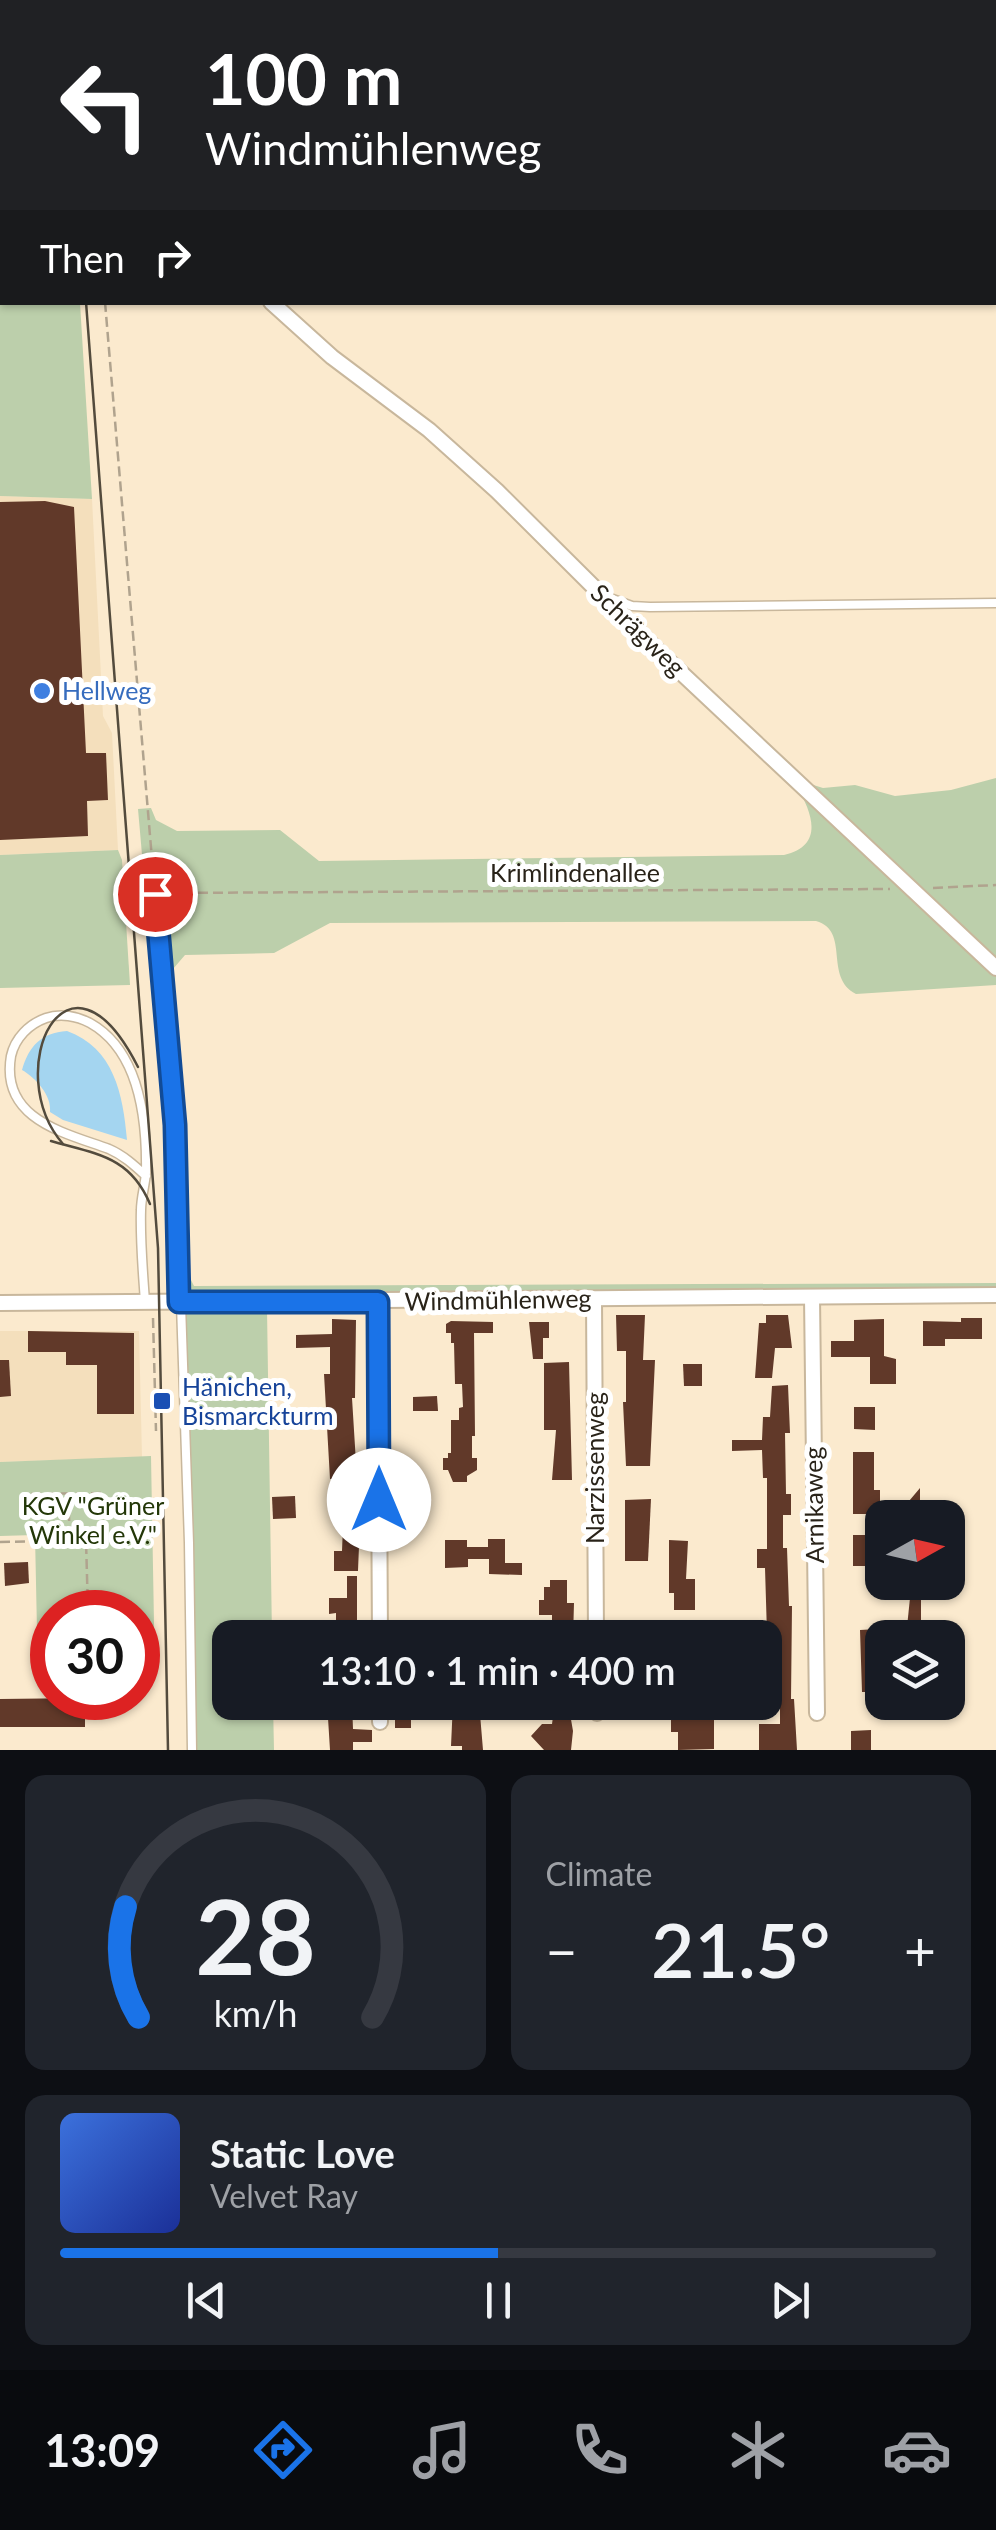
<!DOCTYPE html>
<html lang="en">
<head>
<meta charset="utf-8">
<style>
	body { margin:0; font-family:Lato,sans-serif; background:#20242c; color:#f1f3f6; height:100vh; display:flex; flex-direction:column; font-size:38px; white-space:nowrap }
	* { box-sizing:border-box; margin:0 }
	p { font-size:32px; color:#9ea1a6 }
	.icon { flex:none; width:55px; height:55px; fill:none; stroke:currentColor; stroke-width:2; stroke-linecap:round; stroke-linejoin:round }
	.map { position:relative; height:1750px; overflow:hidden }
	.sheet { display:flex; flex-direction:column; gap:25px; padding:25px; background:#0d0f14; flex:1 }
	.sheet>* { flex:none }
	.banner { position:absolute; left:0px; top:0px; width:998px; height:305px; box-shadow:0 2px 8px #0004; background:#202124; color:#fff; overflow:hidden }
	.needle { width:65px; rotate:82deg }
	.fabs { position:absolute; left:865px; top:1500px; display:grid; gap:20px }
	.fabs a { display:grid; place-items:center; width:100px; height:100px; border-radius:20px; background:#171b24; box-shadow:0 2px 8px #0004; font-size:50px }
	.speed { position:absolute; left:30px; top:1590px; display:flex; gap:20px; font-size:50px; font-weight:700; text-align:center }
	.speed>* { display:grid; place-content:center; width:130px; height:130px; border-radius:50%; background:#171b24; box-shadow:0 2px 8px #0004; line-height:1 }
	.speed .limit { border:15px solid #d22; background:#fff; color:#111 }
	.pin { position:absolute; display:grid; place-items:center; width:85px; height:85px; color:#fff; margin:-42px; border:5px solid #fff; border-radius:50%; box-shadow:0 2px 10px #0007 }
	.me { position:absolute; width:110px; margin:-55px; rotate:0deg; stroke-linejoin:round; filter:drop-shadow(0 0 8px #0008) }
	.turn { display:flex; align-items:center; gap:35px; height:210px; padding:0 40px; font-size:45px }
	.turn .icon { width:130px; height:130px; stroke-width:2.5 }
	.turn b { display:block; font-size:70px; line-height:85px }
	.then { display:flex; align-items:center; height:95px; padding:0 40px; background:#0003; gap:20px; font-size:38px }
	.big { font-size:75px; font-weight:600; line-height:1.1 }
	.sheet .widget { flex:1; display:flex; flex-direction:column; justify-content:center; gap:15px; min-width:0; padding:0 35px; border-radius:20px; background:#20242c }
	.sheet .dial { align-items:center; gap:0 }
	.dial svg { height:260px; overflow:visible; fill:none; stroke:#363941; stroke-width:7; stroke-linecap:round; text-anchor:middle }
	.dial text { fill:#f1f3f6; stroke:none }
	.song { display:flex; align-items:center; gap:30px }
	.cover { width:120px; height:120px; border-radius:15px; background:linear-gradient(135deg,hsl(220 70% 55%),hsl(230 70% 35%)) }
	.played { height:10px; border-radius:5px; background:linear-gradient(90deg,#1a73e8 50%,#363941 50%) }
	.keys { display:flex; justify-content:space-around; direction:ltr }
	.heat { display:flex; justify-content:space-between; align-items:center; font-size:55px; direction:ltr }
	.sheet .tiles { flex:1; display:grid; gap:25px; grid-template-columns:1fr 1fr }
	.widget:last-child { grid-column:span 2 }
	.trip { position:absolute; left:212px; top:1620px; width:570px; height:100px; border-radius:20px; background:#171b24; box-shadow:0 2px 8px #0004; font-weight:600; line-height:100px; text-align:center }
	.tabs { display:flex; height:160px; justify-content:space-around; align-items:center; background:#090b0e; color:#9ea1a6 }
	.tabs .icon { width:70px; height:70px }
	.tabs .current { color:#1a73e8 }
	.tabs b { font-size:45px; color:#f1f3f6 }
	.map>svg:first-child { display:block }
	.built { fill:#f4dfbc }
	.green { fill:#bccfab }
	.water { fill:#a4d5f0 }
	.building { fill:#613929 }
	.lines { fill:none; stroke-linecap:round; stroke-linejoin:round }
	.service-casing { stroke:#c8b79c; stroke-width:11 }
	.minor-casing { stroke:#c8b79c; stroke-width:18 }
	.path { stroke:#b0a38e; stroke-width:2.5; stroke-dasharray:10 5; stroke-linecap:butt }
	.service { stroke:#fff; stroke-width:8 }
	.minor { stroke:#fff; stroke-width:14 }
	.tram { stroke:#534b3d; stroke-width:2.5 }
	.route-casing { stroke:#114b97; stroke-width:25 }
	.route { stroke:#1a73e8; stroke-width:18 }
	.shop-dot { fill:#3f7fe0; stroke:#fff; stroke-width:4 }
	.transit-dot { fill:#1a4fb4; stroke:#fff; stroke-width:4 }
	.labels { text-anchor:middle; stroke-width:10; stroke-linejoin:round; paint-order:stroke }
	.street-label { font-size:25px; fill:#292319; stroke:#fff }
	.shop-label { font-size:25px; fill:#366cbe; stroke:#fff; text-anchor:start }
	.transit-label { font-size:25px; fill:#164399; stroke:#fff; text-anchor:start }
	.park-label { font-size:25px; fill:#233708; stroke:#fff }
</style>
</head>
<body>
<div class="map">
<svg width="996" height="1750" viewBox="0 0 996 1750">
	<rect width="100%" height="100%" fill="#fbeace"/>
	<g class="built">
		<polygon points="0,0 72,2 2,2 0,83"/>
		<polygon points="0,496 92,499 103,716 112,733 118,850 0,855"/>
		<polygon points="0,1331 139,1331 142,1457 0,1462"/>
	</g>
	<g class="green">
		<polygon points="0,195 2,302 80,303 92,499 0,496"/>
		<path d="M996 778V985L856 994C823 977 851 931 816 921L330 923 274 953 185 955 167 976 153 980 138 809 151 808 156 820 177 831 280 830 319 861 784 855C824 846 813 814 797 787L807 783 823 788 855 785 895 796 951 790Z"/>
		<polygon points="118,850 122,860 130,985 0,988 0,855"/>
		<polygon points="190,1278 194,1286 996,1283 996,1289 186,1297 184,1280"/>
		<polygon points="267,1309 272,1637 230,1638 230,1702 273,1703 274,1750 194,1750 182,1310"/>
		<polygon points="151,1456 155,1679 138,1679 138,1612 52,1612 52,1679 38,1679 35,1535 0,1536 0,1462"/>
	</g>
	<path class="water" d="M67 1031C114 1048 123 1094 127 1140L63 1120 50 1112C52 1096 36 1078 22 1070 29 1046 41 1033 67 1031Z"/>
	<g class="building">
		<polygon points="45,501 74,507 86,753 106,753 108,800 87,801 88,836 0,840 0,502"/>
		<polygon points="616,1315 645,1315 643,1360 655,1360 650,1466 626,1466 623,1402 626,1402 626,1351 617,1351"/>
		<polygon points="766,1315 788,1315 792,1348 775,1348 772,1378 755,1378 759,1323 766,1323"/>
		<polygon points="961,1318 982,1318 982,1339 945,1339 945,1346 923,1346 923,1321 961,1322"/>
		<polygon points="332,1319 356,1320 355,1398 352,1398 357,1479 330,1479 324,1374 330,1374 330,1347 296,1348 296,1335 332,1334"/>
		<polygon points="884,1319 884,1356 896,1359 896,1384 870,1384 870,1357 831,1357 831,1341 854,1341 854,1320"/>
		<polygon points="451,1321 493,1322 493,1333 474,1333 475,1436 472,1436 472,1458 477,1458 477,1470 467,1476 467,1482 453,1482 448,1470 443,1470 443,1458 448,1458 448,1453 451,1453 451,1420 459,1420 459,1408 463,1407 462,1384 455,1384 454,1343 451,1343 451,1333 446,1333 446,1324"/>
		<polygon points="529,1322 549,1322 549,1338 543,1338 543,1359 533,1359"/>
		<polygon points="28,1331 134,1333 134,1414 97,1414 97,1365 66,1365 66,1352 28,1352"/>
		<polygon points="0,1360 9,1360 11,1396 0,1397"/>
		<polygon points="569,1362 572,1480 552,1480 556,1430 544,1430 544,1363"/>
		<polygon points="683,1364 702,1364 702,1386 684,1386"/>
		<polygon points="788,1385 790,1433 785,1433 786,1494 791,1494 791,1515 783,1515 783,1548 787,1548 789,1606 792,1606 791,1699 794,1699 797,1750 759,1750 759,1724 780,1724 780,1699 769,1700 765,1568 757,1568 757,1549 767,1549 767,1478 763,1478 762,1450 732,1451 732,1440 762,1440 763,1417 770,1417 772,1386"/>
		<polygon points="437,1396 438,1411 413,1411 413,1397"/>
		<polygon points="854,1407 875,1407 875,1430 854,1429"/>
		<polygon points="853,1452 874,1452 874,1490 880,1490 880,1514 853,1514"/>
		<polygon points="353,1482 364,1482 366,1502 366,1521 360,1521 358,1571 334,1571 334,1551 342,1551 344,1502 354,1502"/>
		<polygon points="920,1488 920,1518 890,1518 890,1507 904,1507"/>
		<polygon points="295,1496 296,1518 273,1519 272,1497"/>
		<polygon points="651,1499 648,1561 625,1561 625,1500"/>
		<rect x="853" y="1535" width="23" height="31"/>
		<polygon points="488,1539 505,1539 505,1563 522,1563 522,1575 489,1574 489,1559 468,1559 468,1567 445,1568 445,1540 467,1540 467,1547 488,1547"/>
		<polygon points="669,1540 688,1541 686,1579 695,1579 695,1610 674,1610 674,1593 669,1593"/>
		<polygon points="28,1562 29,1583 5,1586 4,1563"/>
		<polygon points="347,1576 357,1576 357,1638 336,1638 336,1613 329,1614 329,1598 347,1598"/>
		<polygon points="550,1580 567,1580 567,1603 574,1603 573,1638 552,1638 552,1615 539,1615 539,1600 544,1600 544,1587 550,1587"/>
		<polygon points="910,1598 921,1598 921,1633 909,1633 907,1627"/>
		<polygon points="878,1629 879,1666 882,1666 882,1682 880,1686 874,1686 874,1692 862,1692 860,1630"/>
		<polygon points="85,1698 85,1727 0,1727 0,1699"/>
		<polygon points="327,1702 352,1702 353,1729 372,1730 372,1742 353,1742 353,1750 330,1750"/>
		<polygon points="453,1702 479,1702 483,1750 462,1750 462,1746 451,1746"/>
		<polygon points="555,1702 568,1702 573,1731 571,1750 544,1750 531,1736 542,1724 552,1724"/>
		<rect x="395" y="1716" width="16" height="12"/>
		<polygon points="671,1718 714,1718 714,1749 678,1750 678,1732 671,1732"/>
		<polygon points="871,1730 871,1750 851,1750 851,1731"/>
	</g>
	<g class="lines">
		<g class="service-casing">
			<g id="service">
				<polyline points="607,597 632,606 650,607 996,603"/>
				<polyline points="155,893 175,1125 189,1543 192,1750"/>
				<path d="M145 1302C143 1272 140 1241 141 1210 141 1198 145 1185 146 1173 147 1121 140 1051 90 1023 77 1016 60 1013 46 1018 29 1024 15 1038 11 1056 0 1120 66 1133 109 1149 123 1155 134 1165 146 1176"/>
			</g>
		</g>
		<g class="minor-casing">
			<g id="minor">
				<polyline points="0,190 2,190"/>
				<polyline points="271,302 332,357 429,430 497,491 658,651 996,968"/>
				<polyline points="812,1297 817,1713"/>
				<polyline points="594,1299 596,1638"/>
				<polyline points="378,1302 380,1638"/>
				<polyline points="0,1303 996,1295"/>
				<polyline points="380,1702 380,1722"/>
				<polyline points="597,1702 597,1713"/>
			</g>
		</g>
		<g class="path">
			<polyline points="103,0 103,2"/>
			<polyline points="105,302 154,883"/>
			<polyline points="933,888 996,885"/>
			<polyline points="168,893 890,889"/>
			<polyline points="153,1318 156,1431"/>
			<polyline points="31,1494 104,1493"/>
			<polyline points="68,1496 70,1538"/>
			<polyline points="0,1542 86,1540 88,1612"/>
		</g>
		<use href="#service" class="service"/>
		<use href="#minor" class="minor"/>
		<g class="tram">
			<polyline points="84,0 84,2"/>
			<polyline points="86,302 158,1248 168,1750"/>
			<path d="M51 1141C96 1154 130 1156 150 1204"/>
			<path d="M63 1144C0 1071 67 927 138 1067"/>
		</g>
	</g>
	<g class="lines">
		<g class="route-casing">
			<polyline id="route" points="155,894 175,1125 179,1302 378,1302 379,1500"/>
		</g>
		<use href="#route" class="route"/>
	</g>
	<circle class="shop-dot" cx="42" cy="691" r="10"/>
	<rect class="transit-dot" x="152" y="1391" width="20" height="20" rx="5"/>
	<g class="labels">
		<g class="street-label">
			<text transform="translate(638 630) rotate(44)" y="9">Schrägweg</text>
			<text x="575" y="882">Krimlindenallee</text>
			<text transform="translate(498 1300) rotate(-1)" y="9">Windmühlenweg</text>
			<text transform="translate(595 1468) rotate(-90)" y="9">Narzissenweg</text>
			<text transform="translate(814 1505) rotate(-91)" y="9">Arnikaweg</text>
		</g>
		<g class="shop-label">
			<text x="62" y="700">Hellweg</text>
		</g>
		<g class="transit-label">
			<text x="182" y="1396">Hänichen,<tspan x="182" dy="29">Bismarckturm</tspan></text>
		</g>
		<g class="park-label">
			<text x="93" y="1515">KGV "Grüner<tspan x="93" dy="29">Winkel e.V."</tspan></text>
		</g>
	</g>
</svg>
<div class="fabs">
<a><svg class="needle" viewBox="-14 -14 28 28"><path d="M0-13l5 13h-10z" fill="#e53935"/><path d="M0 13l5-13h-10z" fill="#9ea1a6"/></svg></a>
<a><svg class="icon" aria-label="layers" viewBox="0 0 24 24"><path d="M12 4l9 5-9 5-9-5zM3 14l9 5 9-5"/></svg></a>
</div>
<div class="speed"><div class="limit">30</div></div>
<div class="pin" style="left:155px;top:894px;background:#d93025"><svg class="icon" aria-label="arrive" viewBox="0 0 24 24"><path d="M6 21V4h12l-3 4 3 4H6"/></svg></div>
<svg class="me" style="left:379px;top:1500px" viewBox="-20 -20 40 40"><circle r="19" fill="#fff"/><path d="M0-13L10 11 0 6-10 11z" fill="#1a73e8"/></svg>
<div class="trip">13:10 · 1 min · 400 m</div>
<div class="banner">
<div class="turn"><svg class="icon" aria-label="left" viewBox="0 0 24 24"><path d="M17 20v-9H6M10 6l-5 5 5 5"/></svg><div><b>100 m</b>Windmühlenweg</div></div>
<div class="then">Then<svg class="icon" aria-label="right" viewBox="0 0 24 24"><path d="M7 20v-9h11M14 6l5 5-5 5"/></svg></div>
</div>
</div>
<section class="sheet">
<div class="tiles">
<div class="widget dial"><svg viewBox="0 0 100 80">
<path d="M14 69A42 42 0 1 1 86 69"/>
<path d="M14 69A42 42 0 0 1 10 35" stroke="#1a73e8"/>
<text x="50" y="56" font-size="32" font-weight="700">28</text>
<text x="50" y="72" font-size="11">km/h</text>
</svg></div>
<div class="widget"><p>Climate</p>
<div class="heat"><a>−</a><b class="big">21.5°</b><a>+</a></div>
</div>
<div class="widget">
<div class="song"><i class="cover"></i><div><b>Static Love</b><p>Velvet Ray</p></div></div>
<div class="played"></div>
<div class="keys"><svg class="icon" aria-label="previous" viewBox="0 0 24 24"><path d="M18 5L8 12l10 7zM5 5v14"/></svg><svg class="icon" aria-label="pause" viewBox="0 0 24 24"><path d="M8 5v14M16 5v14"/></svg><svg class="icon" aria-label="next" viewBox="0 0 24 24"><path d="M6 5l10 7-10 7zM19 5v14"/></svg></div>
</div>
</div>
</section>
<nav class="tabs">
<b>13:09</b>
<svg class="icon current" aria-label="directions" viewBox="0 0 24 24"><path d="M12 3l9 9-9 9-9-9zM9 14v-3h6M13 9l2 2-2 2"/></svg>
<svg class="icon" aria-label="music" viewBox="0 0 24 24"><path d="M9 18V5l10-2v13"/><circle cx="6" cy="18" r="3"/><circle cx="16" cy="16" r="3"/></svg>
<svg class="icon" aria-label="phone" viewBox="0 0 24 24"><path d="M5 4h4l2 5-3 2q2 4 5 5l2-3 5 2v4C11 20 4 13 5 4z"/></svg>
<svg class="icon" aria-label="climate" viewBox="0 0 24 24"><path d="M12 3v18M4 7l16 10M4 17L20 7"/></svg>
<svg class="icon" aria-label="car" viewBox="0 0 24 24"><path d="M5 17H2v-5l4-1 3-4h7l3 4 3 1v5h-3M9 17h6M6 11h13"/><circle cx="7" cy="17" r="2"/><circle cx="17" cy="17" r="2"/></svg>
</nav>
</body>
</html>
